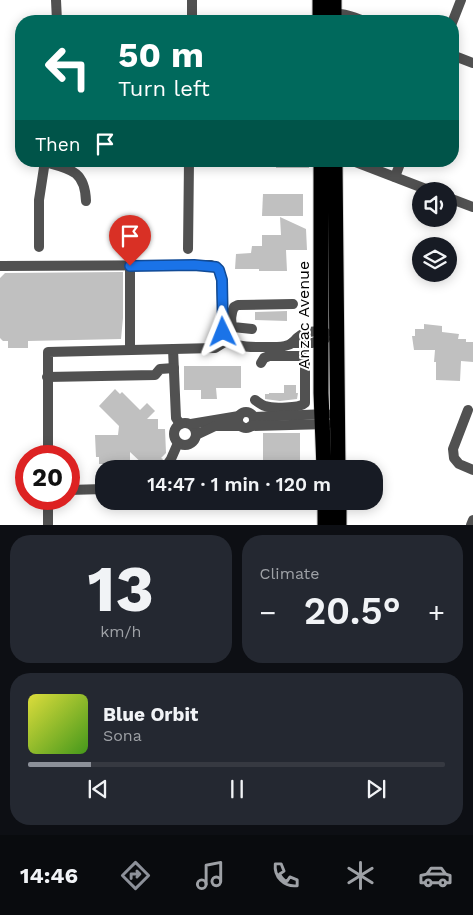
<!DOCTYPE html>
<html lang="en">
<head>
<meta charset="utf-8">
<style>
	body { margin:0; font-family:"Work Sans",sans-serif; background:#242831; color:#f1f3f6; height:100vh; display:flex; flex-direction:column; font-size:19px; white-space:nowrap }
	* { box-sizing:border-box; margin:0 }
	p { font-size:16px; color:#9ea1a6 }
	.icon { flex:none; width:28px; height:28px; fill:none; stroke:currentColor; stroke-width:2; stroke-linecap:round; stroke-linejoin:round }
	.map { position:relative; height:525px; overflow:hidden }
	.side { display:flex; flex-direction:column; gap:10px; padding:10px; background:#0d0f14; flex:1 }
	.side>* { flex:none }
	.hud { position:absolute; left:15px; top:15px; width:444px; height:152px; border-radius:20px; box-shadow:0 2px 12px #0003; background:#00695c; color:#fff; overflow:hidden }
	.controls { position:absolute; left:412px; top:182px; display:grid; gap:10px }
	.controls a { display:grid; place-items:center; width:45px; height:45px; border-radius:50%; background:#171b24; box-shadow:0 2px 12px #0003; font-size:25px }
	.speed { position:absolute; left:15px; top:445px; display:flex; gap:10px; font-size:25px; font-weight:700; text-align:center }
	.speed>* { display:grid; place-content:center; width:65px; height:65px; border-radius:50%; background:#171b24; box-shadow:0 2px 12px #0003; line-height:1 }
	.speed .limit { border:8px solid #d22; background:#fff; color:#111 }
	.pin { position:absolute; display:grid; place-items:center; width:42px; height:42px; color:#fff; margin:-51px -21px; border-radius:50% 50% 50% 0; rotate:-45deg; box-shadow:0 0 5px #0007 }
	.pin .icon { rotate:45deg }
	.me { position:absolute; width:55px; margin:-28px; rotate:358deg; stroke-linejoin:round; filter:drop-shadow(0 0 4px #0008) }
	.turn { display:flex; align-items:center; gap:18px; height:105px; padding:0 20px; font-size:22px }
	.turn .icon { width:65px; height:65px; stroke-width:2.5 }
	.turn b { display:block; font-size:35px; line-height:42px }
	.then { display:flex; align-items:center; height:48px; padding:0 20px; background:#0003; gap:10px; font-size:19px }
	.big { font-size:38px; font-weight:600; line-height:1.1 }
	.side .card { flex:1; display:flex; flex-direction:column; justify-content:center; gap:8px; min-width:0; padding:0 18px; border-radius:20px; background:#242831 }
	.side .dial { align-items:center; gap:0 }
	.dial b { font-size:65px; line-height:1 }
	.song { display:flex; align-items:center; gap:15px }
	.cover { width:60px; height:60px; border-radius:8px; background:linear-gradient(135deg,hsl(60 70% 55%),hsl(100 70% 35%)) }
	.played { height:5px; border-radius:2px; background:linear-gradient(90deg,#8c9099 15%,#363941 15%) }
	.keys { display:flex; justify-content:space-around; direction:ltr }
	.heat { display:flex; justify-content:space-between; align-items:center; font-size:28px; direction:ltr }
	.side .tiles { flex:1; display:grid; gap:10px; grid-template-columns:1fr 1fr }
	.card:last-child { grid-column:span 2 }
	.trip { position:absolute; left:95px; top:460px; width:288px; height:50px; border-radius:20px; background:#171b24; box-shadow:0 2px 12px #0003; font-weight:600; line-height:50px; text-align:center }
	.menu { display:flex; height:80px; justify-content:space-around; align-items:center; background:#090b0e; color:#9ea1a6 }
	.menu .icon { width:35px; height:35px }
	.menu .current { color:#8c9099 }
	.menu b { font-size:22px; color:#f1f3f6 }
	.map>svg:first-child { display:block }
	.building { fill:#c0c0c0 }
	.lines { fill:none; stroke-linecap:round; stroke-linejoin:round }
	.highway-casing { stroke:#dbdbdb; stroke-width:17 }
	.minor { stroke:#515151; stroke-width:10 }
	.highway { stroke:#000; stroke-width:15 }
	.route-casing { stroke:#114b97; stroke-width:12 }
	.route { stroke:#1a73e8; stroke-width:9 }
	.labels { text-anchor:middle; stroke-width:4; stroke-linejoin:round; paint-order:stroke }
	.street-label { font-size:16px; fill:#000; stroke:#fff }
</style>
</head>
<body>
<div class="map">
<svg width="473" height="525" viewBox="0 0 473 525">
	<rect width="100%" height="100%" fill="#fff"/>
	<g class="building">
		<rect x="276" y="161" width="33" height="7"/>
		<polygon points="263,194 303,194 303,216 262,216"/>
		<polygon points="280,217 306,229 307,250 286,250 287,271 259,271 259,269 235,269 236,254 251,253 252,246 262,246 262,235 281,235"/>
		<polygon points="123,272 123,318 121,339 28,341 28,348 8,348 8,341 3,341 0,338 0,278 5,273"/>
		<polygon points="287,311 287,321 255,320 255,312"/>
		<polygon points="424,324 442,326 442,332 459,334 458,339 466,339 466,342 473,342 473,362 461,361 460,381 436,380 436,362 434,362 435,350 414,350 412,336 415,336 415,329 424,329"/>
		<polygon points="184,366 241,366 241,388 216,388 217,399 201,399 201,390 184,390"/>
		<polygon points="284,385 296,385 296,393 298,393 297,399 280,401 265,399 265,394 269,394 269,393 284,393"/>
		<polygon points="115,389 120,394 122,392 140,410 147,403 155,411 147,419 158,419 158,429 165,429 166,453 161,458 163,459 158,466 145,466 130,452 130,466 122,467 122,464 99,464 99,457 96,457 95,435 118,435 119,426 99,406"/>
		<polygon points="263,433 300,433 300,466 279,466 279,469 263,469"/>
	</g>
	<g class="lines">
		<g class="highway-casing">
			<g id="highway">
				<polyline points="334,0 334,21"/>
				<polyline points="320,21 320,0"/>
				<polyline points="321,161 321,393 324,469"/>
				<polyline points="335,161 338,469"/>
				<polyline points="325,501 325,525"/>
				<polyline points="339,501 339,525"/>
			</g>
		</g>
		<g class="minor">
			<polyline points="56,0 57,21"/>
			<polyline points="192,0 192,21"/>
			<path d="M330 16C342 11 353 17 364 21"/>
			<polyline points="452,23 461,0"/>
			<polyline points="452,55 473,63"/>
			<polyline points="353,161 431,191"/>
			<path d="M45 162C71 169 85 171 86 201"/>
			<polyline points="395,177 401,161"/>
			<polyline points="449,198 473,207"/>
			<polyline points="39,247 39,200 45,161"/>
			<polyline points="188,249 189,161"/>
			<path d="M1 266 211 265 219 270 221 276 223 332C231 349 249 347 265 347 272 347 281 348 288 345 292 344 294 341 297 338 306 330 315 331 326 333"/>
			<polyline points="130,266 130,350"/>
			<path d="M252 329 233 327C230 322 231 313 234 307L238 305 293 304"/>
			<polyline points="292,343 312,343 325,339"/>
			<polyline points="173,349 176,418 180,424"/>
			<polyline points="47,377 155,375 160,369 174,368"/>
			<path d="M255 400C258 402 261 405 265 406 273 409 300 408 305 403V362L302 356H269L264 358 261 363"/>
			<polyline points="468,410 453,449 454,458 459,464 473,470"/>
			<circle cx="246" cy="420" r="8"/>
			<polyline points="254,417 327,414"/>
			<circle cx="185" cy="434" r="11"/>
			<polyline points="191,424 239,416"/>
			<polyline points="251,426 327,424"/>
			<polyline points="196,435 215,426 241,426"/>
			<polyline points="48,456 48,352 215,348 228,340"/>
			<polyline points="164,469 171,459 178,443"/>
			<polyline points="69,490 104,489"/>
			<polyline points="48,499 48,525"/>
			<polyline points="471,525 473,520"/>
		</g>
		<use href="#highway" class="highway"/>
	</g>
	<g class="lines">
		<g class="route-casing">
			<polyline id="route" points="130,266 194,265 216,267 219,270 222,280 223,332"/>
		</g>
		<use href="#route" class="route"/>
	</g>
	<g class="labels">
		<g class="street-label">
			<text transform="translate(303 315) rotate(-90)" y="6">Anzac Avenue</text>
		</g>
	</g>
</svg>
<div class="controls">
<a><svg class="icon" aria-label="sound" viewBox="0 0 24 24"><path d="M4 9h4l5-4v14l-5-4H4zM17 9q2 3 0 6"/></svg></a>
<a><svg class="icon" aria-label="layers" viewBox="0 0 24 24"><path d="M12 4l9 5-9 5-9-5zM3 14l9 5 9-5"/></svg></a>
</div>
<div class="speed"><div class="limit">20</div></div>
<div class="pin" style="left:130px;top:266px;background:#d93025"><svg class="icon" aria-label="arrive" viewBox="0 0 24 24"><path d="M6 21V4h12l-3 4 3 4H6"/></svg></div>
<svg class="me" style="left:223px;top:332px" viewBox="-20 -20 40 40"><path d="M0-17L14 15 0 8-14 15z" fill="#1a73e8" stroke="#fff" stroke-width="4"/></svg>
<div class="trip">14:47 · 1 min · 120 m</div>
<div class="hud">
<div class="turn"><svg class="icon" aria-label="left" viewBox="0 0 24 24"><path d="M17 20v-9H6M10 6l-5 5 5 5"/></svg><div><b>50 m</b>Turn left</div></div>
<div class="then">Then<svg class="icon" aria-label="arrive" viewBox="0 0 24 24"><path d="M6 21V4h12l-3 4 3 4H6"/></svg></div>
</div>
</div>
<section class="side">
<div class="tiles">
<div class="card dial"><b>13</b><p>km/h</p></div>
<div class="card"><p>Climate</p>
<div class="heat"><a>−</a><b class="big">20.5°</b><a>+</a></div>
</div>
<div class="card">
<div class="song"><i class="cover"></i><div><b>Blue Orbit</b><p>Sona</p></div></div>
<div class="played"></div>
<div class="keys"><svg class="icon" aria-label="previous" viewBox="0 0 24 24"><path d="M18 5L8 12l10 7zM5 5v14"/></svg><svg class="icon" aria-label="pause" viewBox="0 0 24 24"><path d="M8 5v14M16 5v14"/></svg><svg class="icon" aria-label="next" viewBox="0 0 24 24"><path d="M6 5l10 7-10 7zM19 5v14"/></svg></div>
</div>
</div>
</section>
<nav class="menu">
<b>14:46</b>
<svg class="icon current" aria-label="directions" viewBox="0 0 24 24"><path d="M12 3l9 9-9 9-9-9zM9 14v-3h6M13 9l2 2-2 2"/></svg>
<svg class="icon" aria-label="music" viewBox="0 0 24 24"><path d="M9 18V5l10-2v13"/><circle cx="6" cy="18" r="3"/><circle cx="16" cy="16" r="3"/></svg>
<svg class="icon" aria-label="phone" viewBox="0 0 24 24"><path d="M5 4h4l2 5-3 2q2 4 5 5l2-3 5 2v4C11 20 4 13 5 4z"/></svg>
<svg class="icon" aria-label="climate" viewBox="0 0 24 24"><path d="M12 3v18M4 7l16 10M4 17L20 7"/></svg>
<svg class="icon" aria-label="car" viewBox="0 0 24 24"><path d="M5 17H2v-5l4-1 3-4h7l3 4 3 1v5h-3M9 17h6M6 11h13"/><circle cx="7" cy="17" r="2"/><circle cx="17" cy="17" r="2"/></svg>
</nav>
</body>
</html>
